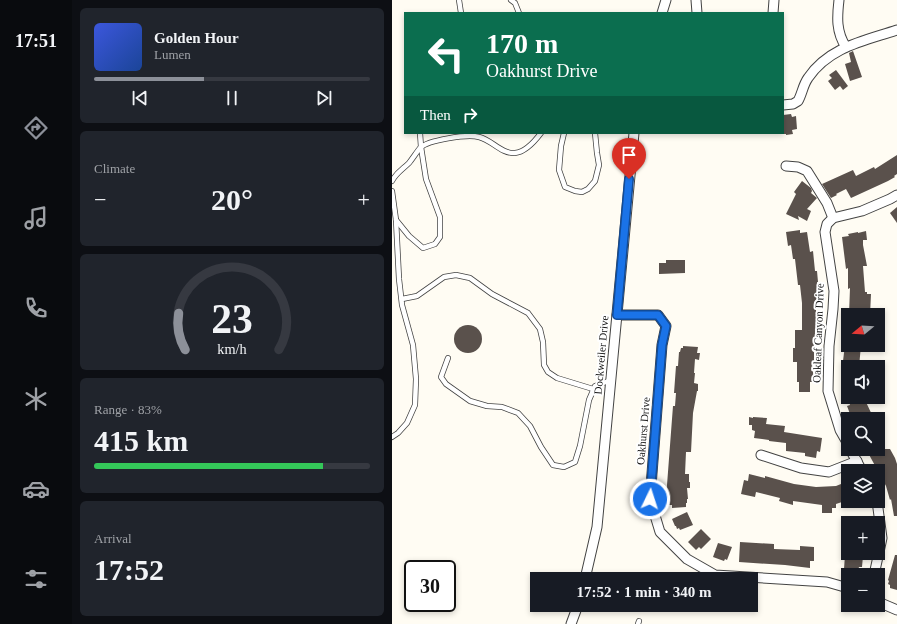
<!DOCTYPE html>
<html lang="en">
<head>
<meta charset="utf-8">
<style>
	body { margin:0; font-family:Georgia,serif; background:#20242c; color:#f1f3f6; height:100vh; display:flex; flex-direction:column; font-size:15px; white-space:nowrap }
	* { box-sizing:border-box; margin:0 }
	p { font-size:13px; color:#9ea1a6 }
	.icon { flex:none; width:22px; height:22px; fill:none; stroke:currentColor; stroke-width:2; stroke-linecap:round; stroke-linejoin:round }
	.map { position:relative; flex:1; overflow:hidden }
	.drawer { display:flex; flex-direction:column; gap:8px; padding:8px; background:#0d0f14; width:320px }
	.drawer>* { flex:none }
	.banner { position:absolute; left:12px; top:12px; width:380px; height:122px; border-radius:0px; box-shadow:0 2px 6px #0003; background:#0b6e4f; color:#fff; overflow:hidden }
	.needle { width:26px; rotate:252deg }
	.controls { position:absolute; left:449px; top:308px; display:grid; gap:8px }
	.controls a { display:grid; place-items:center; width:44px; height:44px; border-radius:0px; background:#171b24; box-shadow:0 2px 6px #0003; font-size:20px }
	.speed { position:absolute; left:12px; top:560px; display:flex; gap:8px; font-size:20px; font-weight:700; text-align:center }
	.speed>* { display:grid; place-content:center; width:52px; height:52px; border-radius:50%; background:#171b24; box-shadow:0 2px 6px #0003; line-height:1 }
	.speed .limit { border:2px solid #111; border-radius:6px; background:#fff; color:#111 }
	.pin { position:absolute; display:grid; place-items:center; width:34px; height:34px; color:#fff; margin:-41px -17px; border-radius:50% 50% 50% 0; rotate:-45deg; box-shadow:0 0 4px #0007 }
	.pin .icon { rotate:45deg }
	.me { position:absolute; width:44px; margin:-22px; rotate:4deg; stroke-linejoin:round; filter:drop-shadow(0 0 3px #0008) }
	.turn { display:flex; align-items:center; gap:14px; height:84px; padding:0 16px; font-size:18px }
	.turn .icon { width:52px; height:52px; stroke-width:2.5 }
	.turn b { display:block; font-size:28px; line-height:34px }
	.then { display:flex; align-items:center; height:38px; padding:0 16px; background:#0003; gap:8px; font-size:15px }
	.big { font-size:30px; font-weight:700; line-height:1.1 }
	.drawer .tile { flex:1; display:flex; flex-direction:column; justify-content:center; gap:6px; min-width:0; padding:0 14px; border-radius:6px; background:#20242c }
	.drawer .dial { align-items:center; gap:0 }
	.dial svg { height:104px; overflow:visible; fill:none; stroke:#363941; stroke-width:7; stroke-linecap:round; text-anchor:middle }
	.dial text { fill:#f1f3f6; stroke:none }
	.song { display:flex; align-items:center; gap:12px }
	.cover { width:48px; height:48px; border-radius:6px; background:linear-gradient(135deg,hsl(230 70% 55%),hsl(220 70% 35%)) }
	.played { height:4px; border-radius:2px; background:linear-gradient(90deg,#8c9099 40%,#363941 40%) }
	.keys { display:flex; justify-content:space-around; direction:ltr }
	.heat { display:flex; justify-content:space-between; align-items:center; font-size:22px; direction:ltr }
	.charge { height:6px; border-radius:3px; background:linear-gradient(90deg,#34c759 83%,#363941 0) }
	.trip { position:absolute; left:138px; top:572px; width:228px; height:40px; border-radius:0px; background:#171b24; box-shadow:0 2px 6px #0003; font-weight:700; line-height:40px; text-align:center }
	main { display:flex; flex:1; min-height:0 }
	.menu { display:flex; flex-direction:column; width:72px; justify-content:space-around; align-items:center; background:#090b0e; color:#9ea1a6 }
	.menu .icon { width:28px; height:28px }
	.menu .current { color:#8c9099 }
	.menu b { font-size:18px; color:#f1f3f6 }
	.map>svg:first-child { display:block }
	.building { fill:#5a514c }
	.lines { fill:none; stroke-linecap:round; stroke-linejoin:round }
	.lane-casing { stroke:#434343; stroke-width:6 }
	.street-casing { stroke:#434343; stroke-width:11 }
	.lane { stroke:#fff; stroke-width:4.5 }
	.street { stroke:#fff; stroke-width:9 }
	.route-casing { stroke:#114b97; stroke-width:10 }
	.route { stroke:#1a73e8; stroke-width:7 }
	.labels { text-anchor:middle; stroke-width:4; stroke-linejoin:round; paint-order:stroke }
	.street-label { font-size:11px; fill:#101010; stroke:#fff }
</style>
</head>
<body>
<main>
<nav class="menu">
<b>17:51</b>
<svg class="icon current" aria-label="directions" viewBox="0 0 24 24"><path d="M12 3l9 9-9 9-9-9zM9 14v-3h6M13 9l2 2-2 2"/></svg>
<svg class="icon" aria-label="music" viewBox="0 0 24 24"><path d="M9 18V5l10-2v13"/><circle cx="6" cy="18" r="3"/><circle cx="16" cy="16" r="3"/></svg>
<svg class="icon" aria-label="phone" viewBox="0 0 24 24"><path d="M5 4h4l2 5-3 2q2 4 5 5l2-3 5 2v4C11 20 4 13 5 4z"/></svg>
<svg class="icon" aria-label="climate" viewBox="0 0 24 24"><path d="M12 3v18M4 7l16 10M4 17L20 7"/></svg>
<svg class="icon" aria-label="car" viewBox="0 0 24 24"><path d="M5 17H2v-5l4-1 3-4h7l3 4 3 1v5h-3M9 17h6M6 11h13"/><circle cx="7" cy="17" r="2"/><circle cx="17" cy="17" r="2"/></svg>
<svg class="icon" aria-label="filters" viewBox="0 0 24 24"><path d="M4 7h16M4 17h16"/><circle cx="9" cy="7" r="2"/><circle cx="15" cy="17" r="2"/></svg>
</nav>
<section class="drawer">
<div class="tile">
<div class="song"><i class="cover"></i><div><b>Golden Hour</b><p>Lumen</p></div></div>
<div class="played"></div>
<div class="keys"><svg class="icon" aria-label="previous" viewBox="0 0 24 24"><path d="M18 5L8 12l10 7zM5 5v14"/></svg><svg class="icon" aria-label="pause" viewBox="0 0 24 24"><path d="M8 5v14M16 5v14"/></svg><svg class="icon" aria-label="next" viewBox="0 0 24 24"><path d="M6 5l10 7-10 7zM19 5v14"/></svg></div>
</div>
<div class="tile"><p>Climate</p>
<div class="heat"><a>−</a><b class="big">20°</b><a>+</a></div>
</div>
<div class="tile dial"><svg viewBox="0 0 100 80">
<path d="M14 69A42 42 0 1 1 86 69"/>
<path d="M14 69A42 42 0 0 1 9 41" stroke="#8c9099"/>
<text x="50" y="56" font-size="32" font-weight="700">23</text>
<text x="50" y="72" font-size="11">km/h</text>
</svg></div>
<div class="tile"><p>Range · 83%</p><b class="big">415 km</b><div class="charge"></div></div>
<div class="tile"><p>Arrival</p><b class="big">17:52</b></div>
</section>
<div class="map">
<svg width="505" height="624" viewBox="0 0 505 624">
	<rect width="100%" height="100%" fill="#fffcf3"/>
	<g class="building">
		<polygon points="461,51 470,77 458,81 453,64 459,62 457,53"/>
		<polygon points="444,70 456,86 451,90 448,86 443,90 436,81 440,78 437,75"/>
		<polygon points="399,114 400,117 404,116 405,129 400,130 401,134 394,135 394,134 391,134 391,115"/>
		<polygon points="505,155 505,174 502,176 503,177 496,181 459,198 454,189 444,194 445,195 439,198 430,184 461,170 464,176 482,167 483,169"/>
		<polygon points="410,181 419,188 420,191 419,193 425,198 415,209 419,211 415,221 406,216 407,220 394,214 404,194 402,192"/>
		<polygon points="505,207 505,223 498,213"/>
		<polygon points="408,230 408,233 415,232 418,252 421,251 423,271 425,271 426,282 425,282 428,303 424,303 424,314 426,314 426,318 427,318 427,326 424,326 424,344 422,344 422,362 420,362 422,382 418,382 418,392 407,392 407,382 405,382 405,362 401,362 401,348 403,348 403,330 410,330 410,303 408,285 406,285 403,259 401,259 399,245 396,246 394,232"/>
		<polygon points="474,231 475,240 471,240 471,245 475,266 471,266 473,292 475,292 475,294 479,294 478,315 457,315 458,288 456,289 456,268 454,269 450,237 457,236 456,234 466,232 466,233"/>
		<polygon points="274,260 293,260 293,273 267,274 267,263 274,263"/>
		<circle cx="76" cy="339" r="14"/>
		<polygon points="453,345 469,345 467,367 456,367 456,369 450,369"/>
		<polygon points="291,346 306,347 305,353 308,353 307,360 303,359 302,373 303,373 302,383 306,384 306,391 305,391 301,413 299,452 294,452 293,474 297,474 297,482 298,482 298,488 295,488 296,499 295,499 295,503 294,503 294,507 280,508 280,505 276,505 275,485 280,419 281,406 283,406 284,393 282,393 284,366 286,366 287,352 288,352 289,348 291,348"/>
		<polygon points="468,397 470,397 472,401 473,400 482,419 460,419 455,406 458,405 457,402"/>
		<polygon points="357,417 361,418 361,417 375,418 374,424 393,426 392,432 430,438 428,452 425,451 424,458 413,456 413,453 394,451 394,443 377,441 377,440 362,438 363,431 360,430 360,425 357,425"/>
		<polygon points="474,449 498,449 503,458 505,464 505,516 502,516 499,499 498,500 494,486"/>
		<polygon points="357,474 373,478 373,476 402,484 424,487 444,486 454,482 455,483 456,483 456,500 444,504 444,508 440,508 440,513 430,513 430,505 401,501 401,505 387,501 388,498 364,492 363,497 349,494 352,480 356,481"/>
		<polygon points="295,512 301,525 288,530 287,528 285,529 284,526 283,526 280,519"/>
		<polygon points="470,516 470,523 457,523 456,517"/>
		<polygon points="309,529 319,539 309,549 307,547 304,550 296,542"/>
		<polygon points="348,542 382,544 382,549 408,550 408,546 422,547 422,561 418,561 418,568 393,565 347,562"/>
		<polygon points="326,543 340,547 335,560 333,559 332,561 321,557"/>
		<polygon points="453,555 471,556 470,567 467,567 466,570 452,569"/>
		<polygon points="503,555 505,555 505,590 498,588 498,585 496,584 497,581 496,580"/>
	</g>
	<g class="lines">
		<g class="lane-casing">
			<g id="lane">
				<polyline points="67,0 69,13"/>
				<polyline points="119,0 123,3 127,13"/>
				<polyline points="172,133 169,146 167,170 173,187 183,191 190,192 196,189 203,181 207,165 205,153 203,133"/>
				<path d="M0 181C4 173 11 169 17 163 21 158 24 153 28 148 36 140 75 134 87 137 100 140 109 154 123 153 134 152 143 141 149 133"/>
				<polyline points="0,191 4,220 7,279 10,305 21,345 24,379 23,405 15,423 6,433 0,437"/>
				<polyline points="4,220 17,236 31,248 43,244 48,237 48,217 34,179 29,147 28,133"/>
				<polyline points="10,299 25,296 52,277 64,275 78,278 100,294 136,313 148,329 151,342 152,365 156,372 165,378 201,389"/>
				<polyline points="56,358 49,377 54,384 78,401 95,406 110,407 126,413 138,426 149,447 161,465 172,467 183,462 188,446 197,400 203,386 219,380"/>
				<polyline points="246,624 247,621"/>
			</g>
		</g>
		<g class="street-casing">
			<g id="street">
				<polyline points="304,0 305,13"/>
				<path d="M447 0C445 17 444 32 454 47"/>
				<polyline points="270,13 274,0"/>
				<polyline points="381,13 382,0"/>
				<path d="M391 105 401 104 406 101C410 94 411 85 416 78 437 47 472 41 505 30"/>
				<polyline points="394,166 406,167 415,171 435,203 441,218"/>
				<polyline points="225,315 266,315 274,326 270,345 258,499 268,532 295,559 323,575 435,582 456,588"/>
				<polyline points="456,444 448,430 436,391 437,346 441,309 442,291 433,232 435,224 441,218 470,211 498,199 505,195"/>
				<polyline points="458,449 470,471"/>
				<polyline points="369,455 409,468 437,472 465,461"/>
				<polyline points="482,575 490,538 485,501"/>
				<polyline points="193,579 205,527 242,133"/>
				<polyline points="486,601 491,604 505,610"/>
				<polyline points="179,624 186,605"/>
			</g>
		</g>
		<use href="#lane" class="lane"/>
		<use href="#street" class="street"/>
	</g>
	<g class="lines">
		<g class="route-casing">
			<polyline id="route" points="237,179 225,315 266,315 274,326 270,345 258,499"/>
		</g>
		<use href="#route" class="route"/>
	</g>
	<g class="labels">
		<g class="street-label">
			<text transform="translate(426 333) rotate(-88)" y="4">Oakleaf Canyon Drive</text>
			<text transform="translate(209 355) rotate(-85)" y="4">Dockweiler Drive</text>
			<text transform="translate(251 431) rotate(-85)" y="4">Oakhurst Drive</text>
		</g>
	</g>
</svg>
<div class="controls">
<a><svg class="needle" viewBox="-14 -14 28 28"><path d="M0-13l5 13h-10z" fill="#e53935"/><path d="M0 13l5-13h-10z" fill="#9ea1a6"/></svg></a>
<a><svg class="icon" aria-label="sound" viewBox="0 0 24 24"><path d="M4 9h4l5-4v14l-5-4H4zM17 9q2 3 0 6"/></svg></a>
<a><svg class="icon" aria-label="search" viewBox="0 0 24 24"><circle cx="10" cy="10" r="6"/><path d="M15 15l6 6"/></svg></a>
<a><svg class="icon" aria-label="layers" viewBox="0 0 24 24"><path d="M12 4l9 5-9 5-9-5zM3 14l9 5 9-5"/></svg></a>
<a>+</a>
<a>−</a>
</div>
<div class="speed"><div class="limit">30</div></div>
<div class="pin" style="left:237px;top:179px;background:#d93025"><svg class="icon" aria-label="arrive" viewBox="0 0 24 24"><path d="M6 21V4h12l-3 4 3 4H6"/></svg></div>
<svg class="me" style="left:258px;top:499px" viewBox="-20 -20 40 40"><circle r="17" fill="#1a73e8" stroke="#fff" stroke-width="3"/><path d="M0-11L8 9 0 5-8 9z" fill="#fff"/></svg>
<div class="trip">17:52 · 1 min · 340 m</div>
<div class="banner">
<div class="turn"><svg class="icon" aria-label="left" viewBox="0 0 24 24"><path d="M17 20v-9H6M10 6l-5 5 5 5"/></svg><div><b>170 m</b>Oakhurst Drive</div></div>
<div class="then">Then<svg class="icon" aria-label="right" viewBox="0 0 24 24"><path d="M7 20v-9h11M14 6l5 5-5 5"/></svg></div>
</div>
</div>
</main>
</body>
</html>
